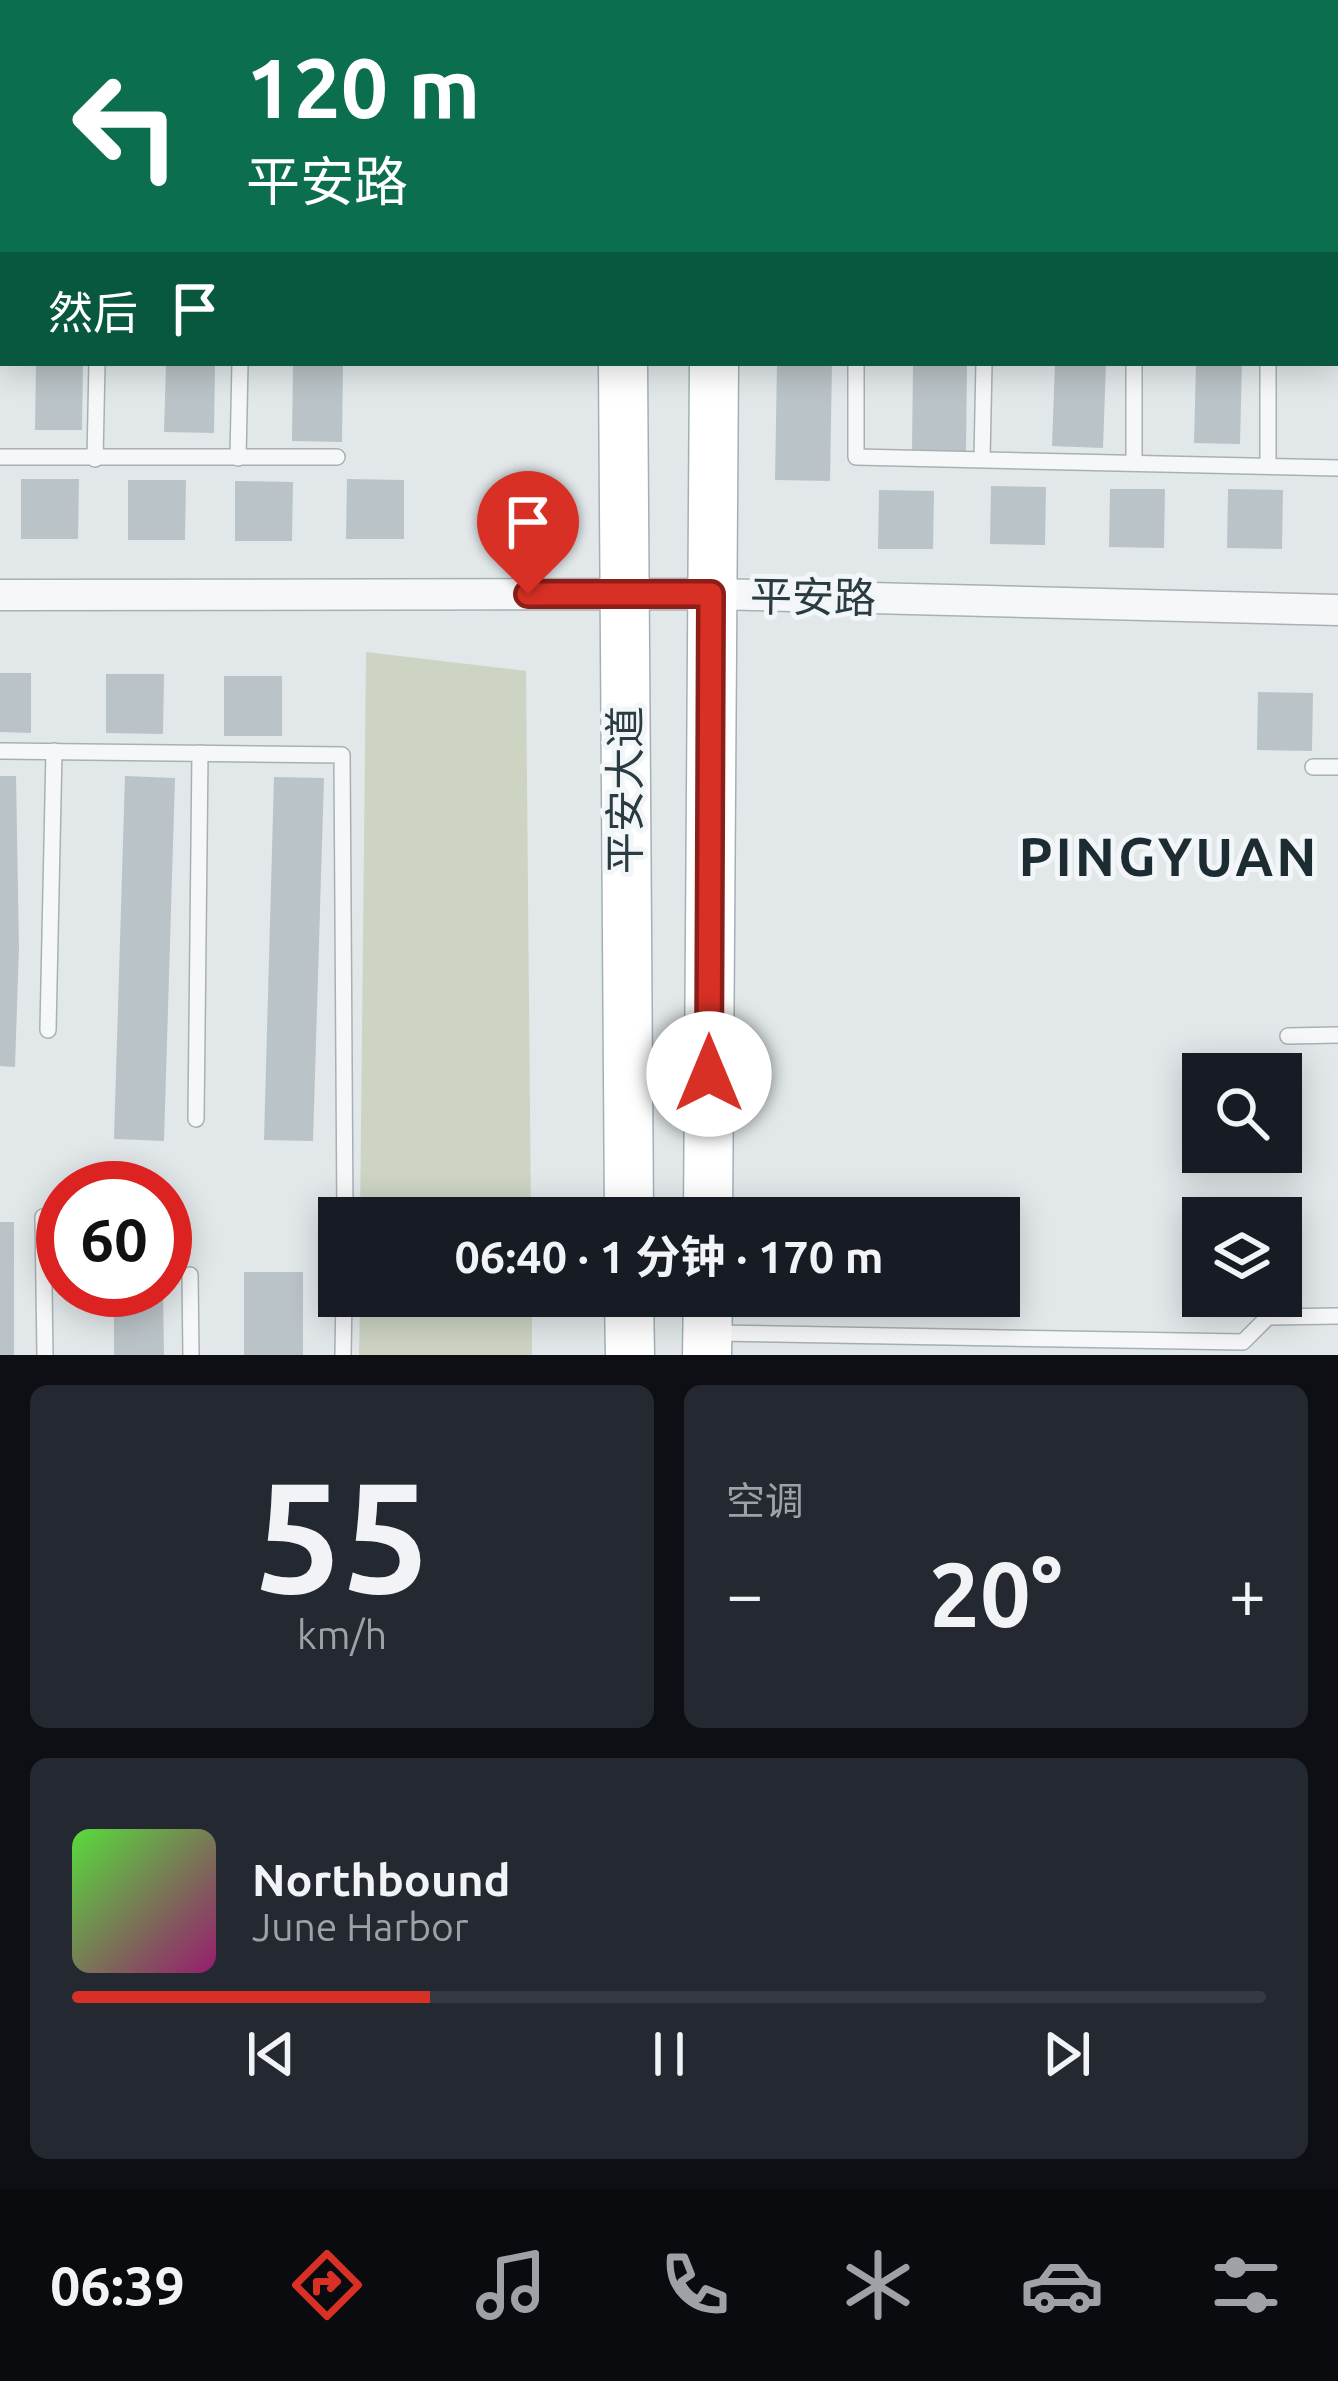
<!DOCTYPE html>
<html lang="zh">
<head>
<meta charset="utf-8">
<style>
	body { margin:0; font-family:Ubuntu,"Noto Sans SC",sans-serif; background:#242831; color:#f1f3f6; height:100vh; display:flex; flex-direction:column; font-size:45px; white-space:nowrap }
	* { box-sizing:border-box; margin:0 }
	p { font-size:39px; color:#9ea1a6 }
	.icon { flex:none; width:66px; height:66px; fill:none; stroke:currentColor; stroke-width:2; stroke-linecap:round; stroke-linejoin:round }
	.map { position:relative; height:1355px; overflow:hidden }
	.details { display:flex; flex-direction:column; gap:30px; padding:30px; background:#0d0f14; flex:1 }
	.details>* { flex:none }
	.top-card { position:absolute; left:0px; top:0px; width:1338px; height:366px; box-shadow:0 6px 30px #0003; background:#0b6e4f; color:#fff; overflow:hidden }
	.fabs { position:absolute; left:1182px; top:1053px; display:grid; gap:24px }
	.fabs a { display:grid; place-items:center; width:120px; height:120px; border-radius:0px; background:#171b24; box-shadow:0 6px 30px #0003; font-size:60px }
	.speed { position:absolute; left:36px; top:1161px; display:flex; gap:24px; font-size:60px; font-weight:700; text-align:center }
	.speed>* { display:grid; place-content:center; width:156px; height:156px; border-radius:50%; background:#171b24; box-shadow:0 6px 30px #0003; line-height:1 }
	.speed .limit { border:18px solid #d22; background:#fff; color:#111 }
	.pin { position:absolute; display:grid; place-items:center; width:102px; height:102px; color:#fff; margin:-123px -51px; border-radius:50% 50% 50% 0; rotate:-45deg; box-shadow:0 0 12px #0007 }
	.pin .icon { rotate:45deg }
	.me { position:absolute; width:132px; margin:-66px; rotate:0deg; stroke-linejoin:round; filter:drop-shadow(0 0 9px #0008) }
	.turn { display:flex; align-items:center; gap:42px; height:252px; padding:0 48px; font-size:54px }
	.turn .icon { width:156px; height:156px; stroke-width:2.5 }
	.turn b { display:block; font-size:84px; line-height:102px }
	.then { display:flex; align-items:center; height:114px; padding:0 48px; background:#0003; gap:24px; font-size:45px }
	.big { font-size:90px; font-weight:700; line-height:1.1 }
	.details .tile { flex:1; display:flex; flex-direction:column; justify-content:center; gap:18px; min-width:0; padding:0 42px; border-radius:18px; background:#242831 }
	.details .dial { align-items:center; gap:0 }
	.dial b { font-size:156px; line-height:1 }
	.song { display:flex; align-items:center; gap:36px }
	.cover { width:144px; height:144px; border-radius:18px; background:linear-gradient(135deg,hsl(110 70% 55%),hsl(320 70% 35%)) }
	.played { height:12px; border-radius:6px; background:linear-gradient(90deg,#d93025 30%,#363941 30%) }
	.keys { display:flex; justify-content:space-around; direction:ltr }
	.heat { display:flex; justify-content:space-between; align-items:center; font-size:66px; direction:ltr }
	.details .tiles { flex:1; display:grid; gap:30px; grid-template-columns:1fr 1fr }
	.tile:last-child { grid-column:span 2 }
	.trip { position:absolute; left:318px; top:1197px; width:702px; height:120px; border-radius:0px; background:#171b24; box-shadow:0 6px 30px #0003; font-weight:700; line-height:120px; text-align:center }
	.tabs { display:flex; height:192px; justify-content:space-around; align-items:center; background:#090b0e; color:#9ea1a6 }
	.tabs .icon { width:84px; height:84px }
	.tabs .selected { color:#d93025 }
	.tabs b { font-size:54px; color:#f1f3f6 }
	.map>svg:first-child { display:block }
	.green { fill:#cdd4c4 }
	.building { fill:#bac3c7 }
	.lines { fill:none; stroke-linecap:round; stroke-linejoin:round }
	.service-casing { stroke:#a7b1b4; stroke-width:18 }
	.minor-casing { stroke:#a7b1b4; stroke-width:33 }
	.primary-casing { stroke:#a2b0b6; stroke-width:51 }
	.service { stroke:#f5f7f9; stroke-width:15 }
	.minor { stroke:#f5f7f9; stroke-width:30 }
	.primary { stroke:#fff; stroke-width:48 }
	.route-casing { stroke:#8d1f18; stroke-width:30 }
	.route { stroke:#d93025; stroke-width:21 }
	.labels { text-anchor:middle; stroke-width:10; stroke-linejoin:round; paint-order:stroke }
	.street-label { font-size:42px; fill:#2b3b42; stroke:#f2f6f8 }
	.district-label { font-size:54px; font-weight:bold; letter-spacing:3px; fill:#1d2b33; stroke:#f2f6f8 }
</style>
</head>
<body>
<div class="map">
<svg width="1338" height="1355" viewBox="0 0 1338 1355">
	<rect width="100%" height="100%" fill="#e2e8ea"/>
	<g class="green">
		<polygon points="366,652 526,671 531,1218 360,1218"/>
		<polygon points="360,1296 532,1296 532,1355 359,1355"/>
	</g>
	<g class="building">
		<polygon points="36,363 83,363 82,430 35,430"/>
		<polygon points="166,363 215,363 214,433 164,432"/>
		<polygon points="293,363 343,363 342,442 292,441"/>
		<polygon points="777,363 832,363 830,481 775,480"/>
		<polygon points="913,363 967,363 966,452 912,451"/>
		<polygon points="1055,363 1106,363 1103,448 1052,446"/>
		<polygon points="1196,363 1242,363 1240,444 1194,443"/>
		<polygon points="21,479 79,479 78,539 21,539"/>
		<polygon points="347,479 404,480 404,539 346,539"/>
		<polygon points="128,480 186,480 185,540 128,540"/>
		<polygon points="235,481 293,482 292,541 235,541"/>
		<polygon points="991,486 1046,487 1045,545 990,544"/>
		<polygon points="1110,489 1165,489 1164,548 1109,547"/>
		<polygon points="1228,489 1283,490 1282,549 1227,548"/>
		<polygon points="879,490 934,491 933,549 878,549"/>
		<polygon points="0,673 31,673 31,733 0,732"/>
		<polygon points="106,674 164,674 163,734 106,733"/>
		<rect x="224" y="676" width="58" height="60"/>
		<polygon points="1258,692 1313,693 1312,751 1257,750"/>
		<polygon points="0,776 16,776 19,948 15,1067 0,1066"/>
		<polygon points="125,776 175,778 164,1141 114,1139"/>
		<polygon points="274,777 324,778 313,1141 264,1140"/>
		<rect x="0" y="1222" width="14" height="133"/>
		<rect x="244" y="1272" width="59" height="83"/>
		<polygon points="114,1290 163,1290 164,1355 114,1355"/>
	</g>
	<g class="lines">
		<g class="service-casing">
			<g id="service">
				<polyline points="106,3 106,0"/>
				<polyline points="249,3 249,0"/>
				<polyline points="857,3 857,0"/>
				<polyline points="989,3 990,0"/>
				<polyline points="1137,3 1137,0"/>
				<polyline points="1268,3 1268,0"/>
				<polyline points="856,363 856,457 1338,468"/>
				<polyline points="0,457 337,457"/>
				<polyline points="238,458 240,363"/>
				<polyline points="95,459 97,363"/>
				<polyline points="982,459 984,363"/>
				<polyline points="1134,463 1134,363"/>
				<polyline points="1268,466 1268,363"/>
				<polyline points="0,751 342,755 345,1218"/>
				<polyline points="1313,767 1338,767"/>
				<polyline points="48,1030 54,751"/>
				<polyline points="1288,1036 1338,1035"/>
				<polyline points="196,1119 200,753"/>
				<polyline points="43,1217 45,1355"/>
				<polyline points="190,1275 191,1355"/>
				<polyline points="715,1333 1243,1342 1268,1317 1338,1316"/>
				<polyline points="343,1355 344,1296"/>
			</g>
		</g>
		<g class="minor-casing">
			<polyline id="minor" points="0,595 711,594 1338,610"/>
		</g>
		<g class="primary-casing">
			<g id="primary">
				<polyline points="619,0 619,3"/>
				<polyline points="719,3 719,0"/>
				<polyline points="623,363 629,1218"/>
				<polyline points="708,1218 714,363"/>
				<polyline points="629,1296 630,1355"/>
				<polyline points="707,1355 708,1296"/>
			</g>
		</g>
		<use href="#service" class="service"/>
		<use href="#minor" class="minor"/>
		<use href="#primary" class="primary"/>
	</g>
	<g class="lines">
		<g class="route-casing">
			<polyline id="route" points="528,594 711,594 709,1074"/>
		</g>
		<use href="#route" class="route"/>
	</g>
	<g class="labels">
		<g class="street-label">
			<text transform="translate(813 597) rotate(1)" y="15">平安路</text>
			<text transform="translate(625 790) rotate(-90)" y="15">平安大道</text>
		</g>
		<g class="district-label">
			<text x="1169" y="876">PINGYUAN</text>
		</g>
	</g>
</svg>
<div class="fabs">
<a><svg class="icon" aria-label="search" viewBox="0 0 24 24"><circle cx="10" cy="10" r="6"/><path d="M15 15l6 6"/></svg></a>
<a><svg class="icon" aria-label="layers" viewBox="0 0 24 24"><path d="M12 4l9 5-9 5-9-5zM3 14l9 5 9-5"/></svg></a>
</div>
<div class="speed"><div class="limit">60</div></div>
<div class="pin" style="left:528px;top:594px;background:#d93025"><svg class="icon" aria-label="arrive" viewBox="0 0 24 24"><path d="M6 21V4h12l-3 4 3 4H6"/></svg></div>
<svg class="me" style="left:709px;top:1074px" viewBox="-20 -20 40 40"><circle r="19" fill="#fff"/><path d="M0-13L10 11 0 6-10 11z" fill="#d93025"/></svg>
<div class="trip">06:40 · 1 分钟 · 170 m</div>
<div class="top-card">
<div class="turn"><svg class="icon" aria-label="left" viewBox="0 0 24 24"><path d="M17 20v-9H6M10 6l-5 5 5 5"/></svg><div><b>120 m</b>平安路</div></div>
<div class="then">然后<svg class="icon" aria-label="arrive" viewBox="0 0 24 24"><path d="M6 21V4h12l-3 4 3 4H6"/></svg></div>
</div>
</div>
<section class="details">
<div class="tiles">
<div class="tile dial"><b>55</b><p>km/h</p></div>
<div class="tile"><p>空调</p>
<div class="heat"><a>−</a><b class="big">20°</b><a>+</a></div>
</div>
<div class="tile">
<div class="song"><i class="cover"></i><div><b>Northbound</b><p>June Harbor</p></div></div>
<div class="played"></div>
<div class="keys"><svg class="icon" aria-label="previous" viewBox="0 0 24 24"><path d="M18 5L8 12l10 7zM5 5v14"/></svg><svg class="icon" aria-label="pause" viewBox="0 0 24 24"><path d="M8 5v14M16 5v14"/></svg><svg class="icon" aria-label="next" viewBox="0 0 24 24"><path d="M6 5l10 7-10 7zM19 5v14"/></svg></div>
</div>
</div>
</section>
<nav class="tabs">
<b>06:39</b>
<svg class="icon selected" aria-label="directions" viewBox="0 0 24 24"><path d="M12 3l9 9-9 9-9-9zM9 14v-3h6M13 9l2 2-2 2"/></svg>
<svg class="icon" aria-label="music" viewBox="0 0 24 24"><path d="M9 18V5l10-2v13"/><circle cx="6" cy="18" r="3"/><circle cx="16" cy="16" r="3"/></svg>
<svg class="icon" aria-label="phone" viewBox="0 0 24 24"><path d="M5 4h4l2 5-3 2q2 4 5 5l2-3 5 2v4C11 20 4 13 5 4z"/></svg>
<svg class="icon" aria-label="climate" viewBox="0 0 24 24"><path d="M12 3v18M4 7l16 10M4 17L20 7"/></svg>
<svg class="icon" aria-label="car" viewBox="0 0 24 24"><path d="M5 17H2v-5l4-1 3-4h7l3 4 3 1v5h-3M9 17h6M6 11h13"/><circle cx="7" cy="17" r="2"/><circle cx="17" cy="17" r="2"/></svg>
<svg class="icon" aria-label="filters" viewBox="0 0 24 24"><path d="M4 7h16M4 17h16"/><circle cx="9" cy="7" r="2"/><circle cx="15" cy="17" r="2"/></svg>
</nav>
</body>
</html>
